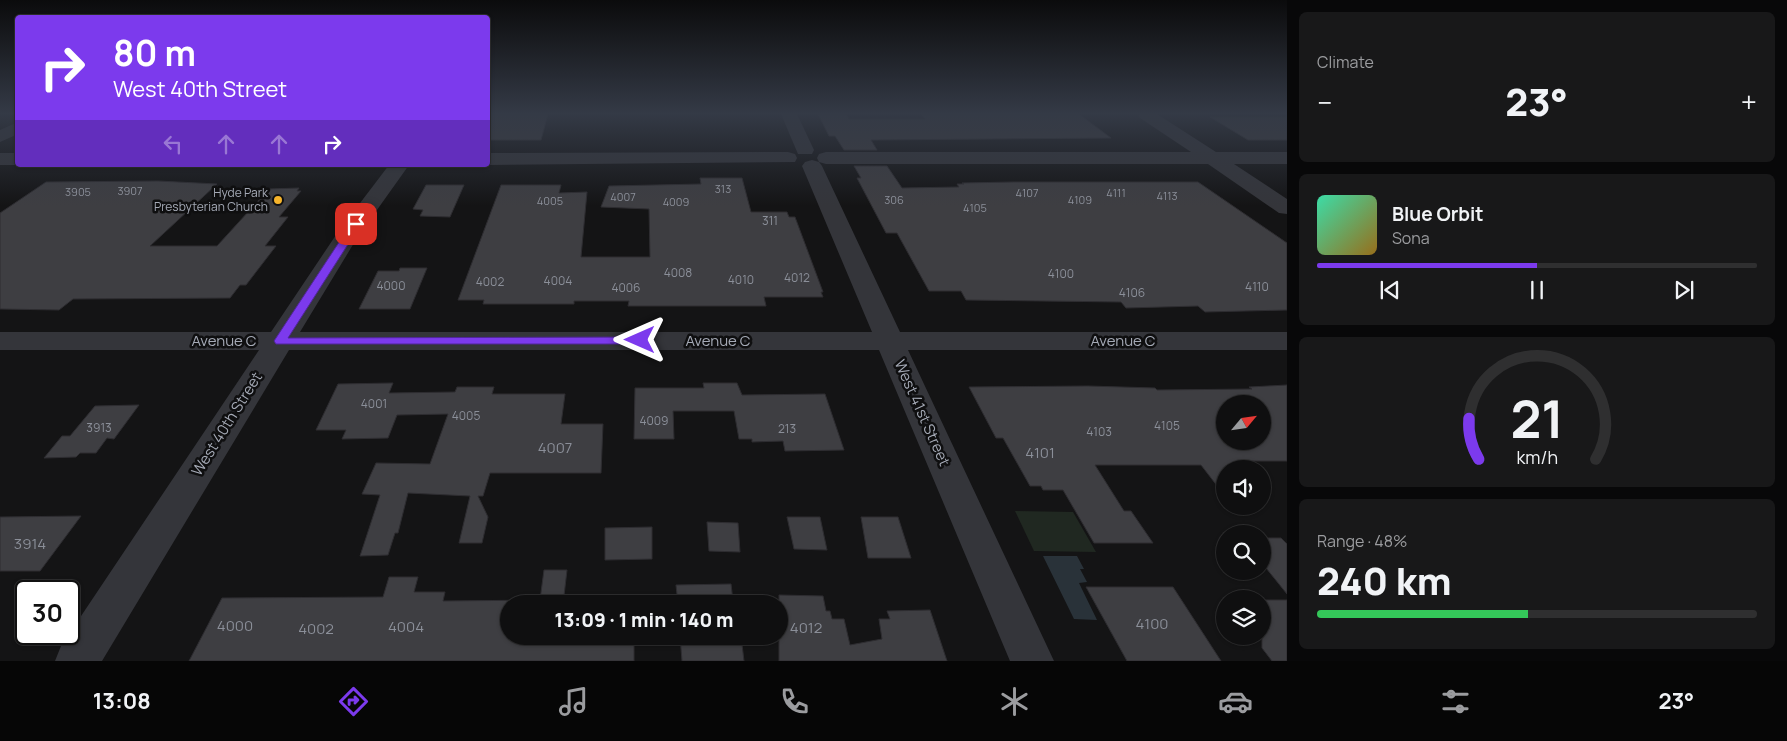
<!DOCTYPE html>
<html lang="en">
<head>
<meta charset="utf-8">
<style>
	body { margin:0; font-family:Manrope,sans-serif; background:#181819; color:#f1f3f6; height:100vh; display:flex; flex-direction:column; font-size:19px; white-space:nowrap }
	* { box-sizing:border-box; margin:0 }
	p { font-size:16px; color:#9b9c9f }
	.icon { flex:none; width:28px; height:28px; fill:none; stroke:currentColor; stroke-width:2; stroke-linecap:round; stroke-linejoin:round }
	.map { position:relative; flex:1; overflow:hidden }
	.side { display:flex; flex-direction:column; gap:12px; padding:12px; background:#080809; width:500px }
	.side>* { flex:none }
	.guide { position:absolute; left:15px; top:15px; width:475px; height:152px; border-radius:5px; box-shadow:0 1px 4px #0004,0 0 0 1px #2f2f30; background:#7c3aed; color:#fff; overflow:hidden }
	.needle { width:32px; rotate:61deg }
	.tools { position:absolute; left:1216px; top:395px; display:grid; gap:10px }
	.tools a { display:grid; place-items:center; width:55px; height:55px; border-radius:50%; background:#0f0f10; box-shadow:0 1px 4px #0004,0 0 0 1px #2f2f30; font-size:25px }
	.speed { position:absolute; left:15px; top:580px; display:flex; gap:10px; font-size:25px; font-weight:700; text-align:center }
	.speed>* { display:grid; place-content:center; width:65px; height:65px; border-radius:50%; background:#0f0f10; box-shadow:0 1px 4px #0004,0 0 0 1px #2f2f30; line-height:1 }
	.speed .limit { border:2px solid #111; border-radius:8px; background:#fff; color:#111 }
	.pin { position:absolute; display:grid; place-items:center; width:42px; height:42px; color:#fff; margin:-21px; border-radius:10px; box-shadow:0 2px 8px #0006 }
	.me { position:absolute; width:55px; margin:-28px; rotate:270deg; stroke-linejoin:round; filter:drop-shadow(0 0 4px #0008) }
	.turn { display:flex; align-items:center; gap:18px; height:105px; padding:0 15px; font-size:22px }
	.turn .icon { width:65px; height:65px; stroke-width:2.5 }
	.turn b { display:block; font-size:35px; line-height:42px }
	.lanes { display:flex; align-items:center; height:48px; padding:0 15px; background:#0003; justify-content:center; gap:25px; direction:ltr }
	.lanes .off { opacity:.35 }
	.big { font-size:38px; font-weight:800; line-height:1.1 }
	.side .widget { flex:1; display:flex; flex-direction:column; justify-content:center; gap:8px; min-width:0; padding:0 18px; border-radius:8px; background:#181819 }
	.side .dial { align-items:center; gap:0 }
	.dial svg { height:130px; overflow:visible; fill:none; stroke:#2f2f30; stroke-width:7; stroke-linecap:round; text-anchor:middle }
	.dial text { fill:#f1f3f6; stroke:none }
	.song { display:flex; align-items:center; gap:15px }
	.cover { width:60px; height:60px; border-radius:8px; background:linear-gradient(135deg,hsl(160 70% 55%),hsl(40 70% 35%)) }
	.played { height:5px; border-radius:2px; background:linear-gradient(90deg,#7c3aed 50%,#2f2f30 50%) }
	.keys { display:flex; justify-content:space-around; direction:ltr }
	.heat { display:flex; justify-content:space-between; align-items:center; font-size:28px; direction:ltr }
	.charge { height:8px; border-radius:4px; background:linear-gradient(90deg,#34c759 48%,#2f2f30 0) }
	.trip { position:absolute; left:500px; top:595px; width:288px; height:50px; border-radius:25px; background:#0f0f10; box-shadow:0 1px 4px #0004,0 0 0 1px #2f2f30; font-weight:800; line-height:50px; text-align:center }
	.tabs { display:flex; height:80px; justify-content:space-around; align-items:center; background:#060606; color:#9b9c9f }
	.tabs .icon { width:35px; height:35px }
	.tabs .current { color:#7c3aed }
	.tabs b { font-size:22px; color:#f1f3f6 }
	main { display:flex; flex:1; min-height:0 }
	.map>svg:first-child { display:block }
	.green { fill:#202821 }
	.water { fill:#293239 }
	.building { fill:#3e3e42; stroke:#2e2d31; fill-rule:evenodd }
	.lines { fill:none; stroke-linecap:round; stroke-linejoin:round }
	.minor { fill:#34353a; fill-rule:evenodd }
	.route { fill:#7c3aed; stroke:#51269a }
	.poi-dot { fill:#f6b42b; stroke:#0f0f10; stroke-width:2 }
	.labels { text-anchor:middle; stroke-width:5; stroke-linejoin:round; paint-order:stroke }
	.far-number-label { font-size:11px; fill:#8b8f99 }
	.far-poi-label { font-size:12px; fill:#a5aab6; stroke:#0f0f10; text-anchor:end }
	.number-label { font-size:12px; fill:#8b8f99 }
	.street-label { font-size:15px; fill:#a5aab6; stroke:#0f0f10 }
	.near-number-label { font-size:15px; fill:#8b8f99 }
</style>
</head>
<body>
<main>
<div class="map">
<svg width="1287" height="661" viewBox="0 0 1287 661">
	<rect width="100%" height="100%" fill="#141415"/>
	<polygon class="green" points="1015,511 1073,512 1096,552 1034,551"/>
	<polygon class="water" points="1043,556 1077,556 1084,569 1080,569 1087,582 1079,583 1097,620 1074,619"/>
	<g class="building">
		<polygon points="488,114 548,114 541,140 488,140"/>
		<polygon points="818,114 846,114 849,119 925,119 921,114 1079,114 1111,138 871,140 877,150 844,150 835,136 829,136"/>
		<polygon points="1210,117 1287,117 1287,140 1248,140"/>
		<polygon points="854,166 887,166 902,188 959,187 957,184 964,184 962,183 1013,182 1198,182 1287,243 1287,310 1205,312 1198,306 1126,308 1121,302 966,300 961,291 929,291 897,233 886,233 857,178 861,178"/>
		<polygon points="700,178 742,178 751,212 787,212 789,217 795,217 823,292 821,292 823,297 764,297 766,306 628,306 629,301 574,301 574,304 483,304 484,300 458,300 501,185 561,185 559,193 587,192 581,257 650,257 649,209 601,207 609,186 701,184"/>
		<polygon points="158,181 217,184 150,246 217,246 269,189 299,188 297,191 301,191 279,217 288,217 265,246 276,246 246,285 240,285 230,298 73,299 59,310 0,309 0,213 46,182"/>
		<polygon points="426,185 464,185 450,217 420,216 423,210 413,209"/>
		<polygon points="400,268 427,268 410,309 359,309 378,271 399,271"/>
		<polygon points="393,383 389,393 455,392 457,387 494,387 492,394 565,394 561,424 603,424 601,473 490,473 483,496 478,496 488,517 482,543 459,543 470,496 408,493 398,533 395,533 388,555 360,556 380,495 362,494 376,463 430,464 448,414 397,415 388,438 342,439 346,430 316,430 338,384"/>
		<polygon points="703,383 737,383 742,395 825,394 844,450 785,451 783,441 752,442 752,439 739,439 734,411 673,411 674,439 634,439 635,388 704,388"/>
		<path d="M1287 385V461H1240L1245 467 1225 466V496L1201 465H1095L1124 511H1131L1153 543H1094L1063 490H1043L1041 486H1030L1003 438H996L969 387 1088 386 1155 388 1157 390 1252 389 1249 387ZM1225 404H1262V441H1225Z"/>
		<polygon points="139,405 114,439 107,438 96,453 80,453 76,457 44,458 62,436 70,436 95,406"/>
		<polygon points="81,516 40,571 0,571 0,517"/>
		<polygon points="787,517 820,517 827,550 794,549"/>
		<polygon points="861,517 898,517 911,558 868,558"/>
		<polygon points="707,522 738,523 740,552 709,551"/>
		<polygon points="652,527 652,559 605,560 605,528"/>
		<polygon points="1262,538 1281,538 1287,544 1287,594 1262,563"/>
		<polygon points="544,570 567,570 563,604 509,604 509,636 634,636 634,661 189,661 222,598 383,597 389,577 418,577 414,592 445,592 443,601 540,600"/>
		<polygon points="731,584 733,601 736,604 678,604 676,585"/>
		<polygon points="1086,587 1173,587 1221,661 1127,661"/>
		<polygon points="779,595 823,596 826,611 830,611 832,619 844,619 850,645 882,639 879,619 890,619 887,611 930,610 947,661 779,661"/>
		<polygon points="1262,600 1287,600 1287,661 1272,661 1262,648"/>
		<polygon points="680,636 741,636 744,661 682,661"/>
	</g>
	<g class="lines">
		<g class="minor">
			<polygon points="781,114 797,114 814,150 812,154 798,154"/>
			<polygon points="1138,114 1157,114 1216,152 1287,152 1287,164 1234,164 1287,199 1287,214 1279,213 1208,164 826,164 819,162 817,158 819,154 826,152 1191,152 1140,118"/>
			<polygon points="18,122 18,134 0,142 0,130"/>
			<polygon points="788,152 795,154 797,158 795,162 488,165 488,153"/>
			<rect x="0" y="153" width="18" height="12"/>
			<polygon points="812,160 819,162 822,166 900,332 1287,332 1287,350 908,350 1054,661 1010,661 879,350 289,350 102,661 55,661 61,646 259,350 0,350 0,332 271,332 338,232 389,165 409,165 357,238 300,332 872,332 802,166 805,162"/>
		</g>
	</g>
	<linearGradient id="sky" x2="0" y2="1"><stop stop-color="#0b0b0c"/><stop offset="0.55" stop-color="#343a46"/><stop offset="1" stop-color="#343a46" stop-opacity="0"/></linearGradient>
	<rect width="1287" height="206" fill="url(#sky)"/>
	<polygon class="route" points="356,221 361,224 288,338 640,337 646,340 640,344 276,344 274,341 351,224"/>
	<circle class="poi-dot" cx="278" cy="200" r="5"/>
	<g class="labels">
		<g class="far-number-label">
			<text x="723" y="193">313</text>
			<text x="130" y="195">3907</text>
			<text x="78" y="196">3905</text>
			<text x="1027" y="197">4107</text>
			<text x="1116" y="197">4111</text>
			<text x="1167" y="200">4113</text>
			<text x="623" y="201">4007</text>
			<text x="894" y="204">306</text>
			<text x="1080" y="204">4109</text>
			<text x="550" y="205">4005</text>
			<text x="676" y="206">4009</text>
			<text x="975" y="212">4105</text>
		</g>
		<g class="far-poi-label">
			<text x="268" y="197">Hyde Park<tspan x="268" dy="14">Presbyterian Church</tspan></text>
		</g>
		<g class="number-label">
			<text x="770" y="225">311</text>
			<text x="678" y="277">4008</text>
			<text x="1061" y="278">4100</text>
			<text x="797" y="282">4012</text>
			<text x="741" y="284">4010</text>
			<text x="558" y="285">4004</text>
			<text x="490" y="286">4002</text>
			<text x="391" y="290">4000</text>
			<text x="1257" y="291">4110</text>
			<text x="626" y="292">4006</text>
			<text x="1132" y="297">4106</text>
			<text x="374" y="408">4001</text>
			<text x="466" y="420">4005</text>
			<text x="654" y="425">4009</text>
			<text x="1167" y="430">4105</text>
			<text x="99" y="432">3913</text>
			<text x="787" y="433">213</text>
			<text x="1099" y="436">4103</text>
		</g>
		<g class="street-label">
			<text x="224" y="346">Avenue C</text>
			<text x="718" y="346">Avenue C</text>
			<text x="1123" y="346">Avenue C</text>
			<text transform="translate(922 413) rotate(66)" y="5">West 41st Street</text>
			<text transform="translate(227 424) rotate(-58)" y="5">West 40th Street</text>
		</g>
		<g class="near-number-label">
			<text x="555" y="453">4007</text>
			<text x="1040" y="458">4101</text>
			<text x="30" y="549">3914</text>
			<text x="1152" y="629">4100</text>
			<text x="235" y="631">4000</text>
			<text x="406" y="632">4004</text>
			<text x="806" y="633">4012</text>
			<text x="316" y="634">4002</text>
		</g>
	</g>
</svg>
<div class="tools">
<a><svg class="needle" viewBox="-14 -14 28 28"><path d="M0-13l5 13h-10z" fill="#e53935"/><path d="M0 13l5-13h-10z" fill="#9b9c9f"/></svg></a>
<a><svg class="icon" aria-label="sound" viewBox="0 0 24 24"><path d="M4 9h4l5-4v14l-5-4H4zM17 9q2 3 0 6"/></svg></a>
<a><svg class="icon" aria-label="search" viewBox="0 0 24 24"><circle cx="10" cy="10" r="6"/><path d="M15 15l6 6"/></svg></a>
<a><svg class="icon" aria-label="layers" viewBox="0 0 24 24"><path d="M12 4l9 5-9 5-9-5zM3 14l9 5 9-5"/></svg></a>
</div>
<div class="speed"><div class="limit">30</div></div>
<div class="pin" style="left:356px;top:224px;background:#d93025"><svg class="icon" aria-label="arrive" viewBox="0 0 24 24"><path d="M6 21V4h12l-3 4 3 4H6"/></svg></div>
<svg class="me" style="left:640px;top:340px" viewBox="-20 -20 40 40"><path d="M0-17L14 15 0 8-14 15z" fill="#7c3aed" stroke="#fff" stroke-width="4"/></svg>
<div class="trip">13:09 · 1 min · 140 m</div>
<div class="guide">
<div class="turn"><svg class="icon" aria-label="right" viewBox="0 0 24 24"><path d="M7 20v-9h11M14 6l5 5-5 5"/></svg><div><b>80 m</b>West 40th Street</div></div>
<div class="lanes"><svg class="icon off" aria-label="left" viewBox="0 0 24 24"><path d="M17 20v-9H6M10 6l-5 5 5 5"/></svg><svg class="icon off" aria-label="ahead" viewBox="0 0 24 24"><path d="M12 20V5M6 11l6-6 6 6"/></svg><svg class="icon off" aria-label="ahead" viewBox="0 0 24 24"><path d="M12 20V5M6 11l6-6 6 6"/></svg><svg class="icon" aria-label="right" viewBox="0 0 24 24"><path d="M7 20v-9h11M14 6l5 5-5 5"/></svg></div>
</div>
</div>
<section class="side">
<div class="widget"><p>Climate</p>
<div class="heat"><a>−</a><b class="big">23°</b><a>+</a></div>
</div>
<div class="widget">
<div class="song"><i class="cover"></i><div><b>Blue Orbit</b><p>Sona</p></div></div>
<div class="played"></div>
<div class="keys"><svg class="icon" aria-label="previous" viewBox="0 0 24 24"><path d="M18 5L8 12l10 7zM5 5v14"/></svg><svg class="icon" aria-label="pause" viewBox="0 0 24 24"><path d="M8 5v14M16 5v14"/></svg><svg class="icon" aria-label="next" viewBox="0 0 24 24"><path d="M6 5l10 7-10 7zM19 5v14"/></svg></div>
</div>
<div class="widget dial"><svg viewBox="0 0 100 80">
<path d="M14 69A42 42 0 1 1 86 69"/>
<path d="M14 69A42 42 0 0 1 8 44" stroke="#7c3aed"/>
<text x="50" y="56" font-size="32" font-weight="700">21</text>
<text x="50" y="72" font-size="11">km/h</text>
</svg></div>
<div class="widget"><p>Range · 48%</p><b class="big">240 km</b><div class="charge"></div></div>
</section>
</main>
<nav class="tabs">
<b>13:08</b>
<svg class="icon current" aria-label="directions" viewBox="0 0 24 24"><path d="M12 3l9 9-9 9-9-9zM9 14v-3h6M13 9l2 2-2 2"/></svg>
<svg class="icon" aria-label="music" viewBox="0 0 24 24"><path d="M9 18V5l10-2v13"/><circle cx="6" cy="18" r="3"/><circle cx="16" cy="16" r="3"/></svg>
<svg class="icon" aria-label="phone" viewBox="0 0 24 24"><path d="M5 4h4l2 5-3 2q2 4 5 5l2-3 5 2v4C11 20 4 13 5 4z"/></svg>
<svg class="icon" aria-label="climate" viewBox="0 0 24 24"><path d="M12 3v18M4 7l16 10M4 17L20 7"/></svg>
<svg class="icon" aria-label="car" viewBox="0 0 24 24"><path d="M5 17H2v-5l4-1 3-4h7l3 4 3 1v5h-3M9 17h6M6 11h13"/><circle cx="7" cy="17" r="2"/><circle cx="17" cy="17" r="2"/></svg>
<svg class="icon" aria-label="filters" viewBox="0 0 24 24"><path d="M4 7h16M4 17h16"/><circle cx="9" cy="7" r="2"/><circle cx="15" cy="17" r="2"/></svg>
<b>23°</b>
</nav>
</body>
</html>
